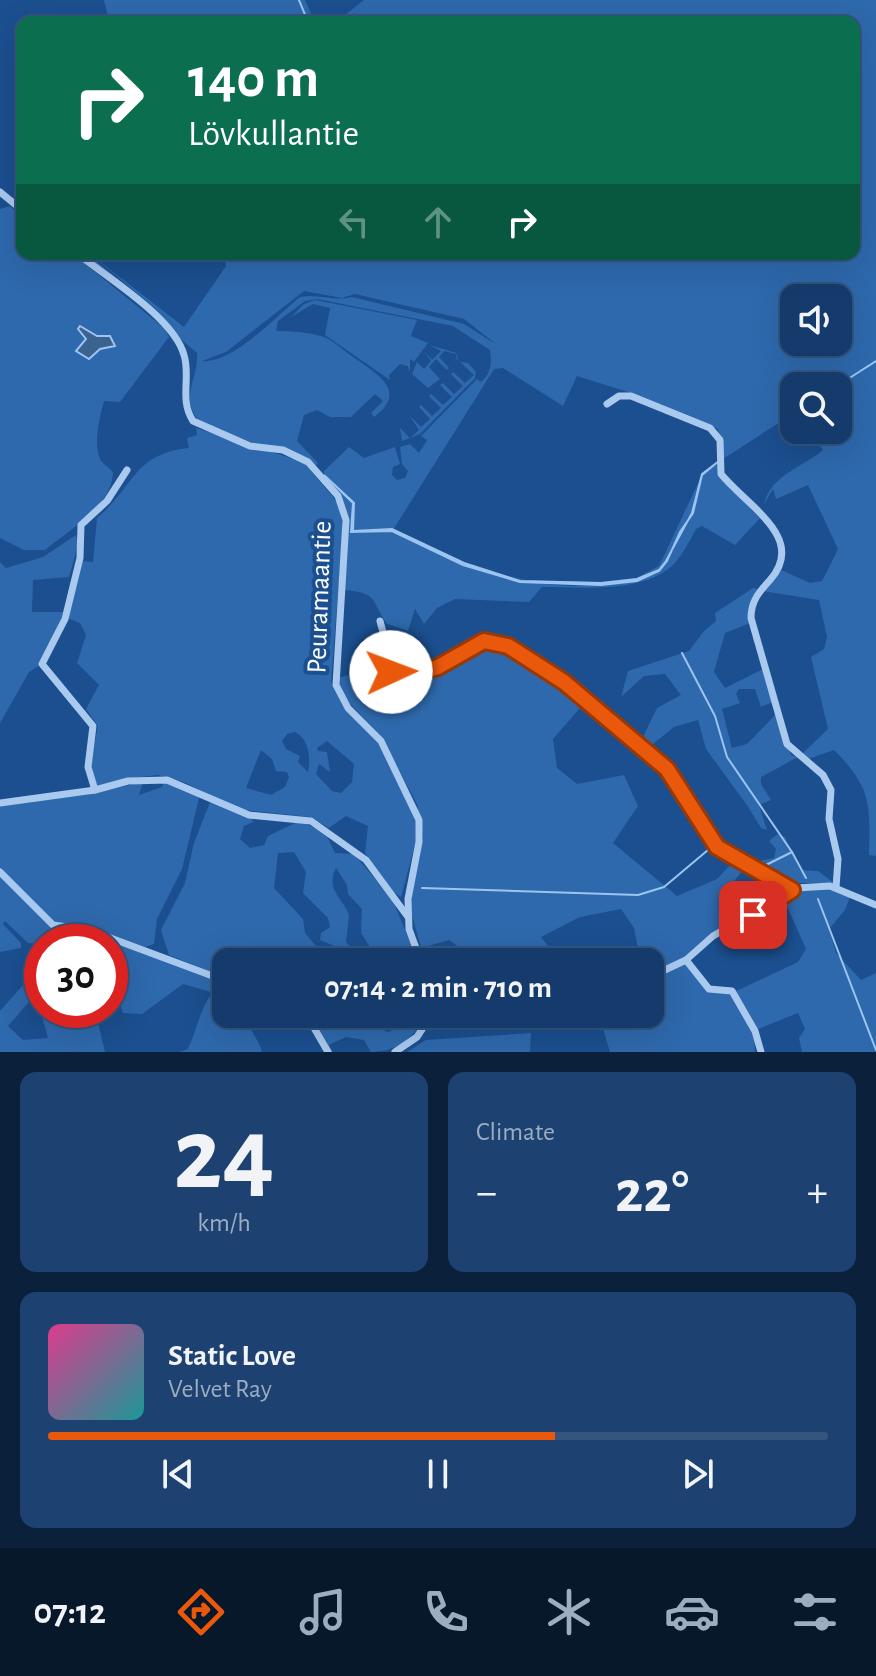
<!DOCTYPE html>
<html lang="en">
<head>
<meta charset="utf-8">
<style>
	body { margin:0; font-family:"Alegreya Sans",sans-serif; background:#1d4271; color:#f1f3f6; height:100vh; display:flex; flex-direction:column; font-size:30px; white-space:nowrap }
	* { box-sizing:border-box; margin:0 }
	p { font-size:26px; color:#9dadc1 }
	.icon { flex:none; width:44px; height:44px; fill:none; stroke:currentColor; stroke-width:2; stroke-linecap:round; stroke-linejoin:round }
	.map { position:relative; height:1052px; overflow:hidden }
	.side { display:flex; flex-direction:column; gap:20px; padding:20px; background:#0b203b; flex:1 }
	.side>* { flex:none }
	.guide { position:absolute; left:16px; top:16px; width:844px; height:244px; border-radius:16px; box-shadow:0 8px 32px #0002,0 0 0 2px #33557e; background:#0b6e4f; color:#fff; overflow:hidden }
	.buttons { position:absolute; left:780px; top:284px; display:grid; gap:16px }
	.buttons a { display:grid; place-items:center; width:72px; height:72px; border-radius:16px; background:#143b6b; box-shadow:0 8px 32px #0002,0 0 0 2px #33557e; font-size:40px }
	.speed { position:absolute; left:24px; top:924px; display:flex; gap:16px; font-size:40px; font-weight:700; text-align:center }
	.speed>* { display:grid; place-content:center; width:104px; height:104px; border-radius:50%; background:#143b6b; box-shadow:0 8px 32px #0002,0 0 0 2px #33557e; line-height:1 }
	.speed .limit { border:12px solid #d22; background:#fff; color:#111 }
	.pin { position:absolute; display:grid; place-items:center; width:68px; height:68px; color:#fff; margin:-34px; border-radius:16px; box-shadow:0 4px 12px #0006 }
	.me { position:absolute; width:88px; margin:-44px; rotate:88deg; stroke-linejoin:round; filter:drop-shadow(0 0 6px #0008) }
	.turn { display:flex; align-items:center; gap:28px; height:168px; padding:0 40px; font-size:36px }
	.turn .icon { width:104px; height:104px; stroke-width:2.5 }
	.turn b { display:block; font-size:56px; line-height:68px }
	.lanes { display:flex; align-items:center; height:76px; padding:0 40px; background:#0003; justify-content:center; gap:40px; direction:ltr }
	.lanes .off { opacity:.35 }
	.big { font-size:60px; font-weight:700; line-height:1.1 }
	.side .card { flex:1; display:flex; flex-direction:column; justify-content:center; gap:12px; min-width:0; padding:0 28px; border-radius:16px; background:#1d4271 }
	.side .dial { align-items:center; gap:0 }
	.dial b { font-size:104px; line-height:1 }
	.song { display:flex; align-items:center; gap:24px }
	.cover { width:96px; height:96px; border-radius:12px; background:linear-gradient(135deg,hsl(330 70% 55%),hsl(180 70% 35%)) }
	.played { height:8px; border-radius:4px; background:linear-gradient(90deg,#ea580c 65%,#33557e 65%) }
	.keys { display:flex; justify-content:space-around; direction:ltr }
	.heat { display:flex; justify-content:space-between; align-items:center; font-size:44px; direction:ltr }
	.side .tiles { flex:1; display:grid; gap:20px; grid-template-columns:1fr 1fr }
	.card:last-child { grid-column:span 2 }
	.trip { position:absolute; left:212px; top:948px; width:452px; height:80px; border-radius:16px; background:#143b6b; box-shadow:0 8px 32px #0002,0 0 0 2px #33557e; font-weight:700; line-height:80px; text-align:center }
	.dock { display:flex; height:128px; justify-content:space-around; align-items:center; background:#08182b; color:#9dadc1 }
	.dock .icon { width:56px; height:56px }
	.dock .active { color:#ea580c }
	.dock b { font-size:36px; color:#f1f3f6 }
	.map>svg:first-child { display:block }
	.green { fill:#2e69ad; fill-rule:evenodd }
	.water { fill:#3c6290; stroke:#9cc4f0; stroke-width:2 }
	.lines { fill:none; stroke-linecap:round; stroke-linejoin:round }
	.stream { stroke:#9cc4f0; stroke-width:2 }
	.minor { stroke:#a9c9ee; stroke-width:7 }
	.route-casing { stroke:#983908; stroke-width:20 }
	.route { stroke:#ea580c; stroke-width:14 }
	.labels { text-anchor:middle; stroke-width:8; stroke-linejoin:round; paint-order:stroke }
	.street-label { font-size:28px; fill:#fff; stroke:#1b4f8f }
</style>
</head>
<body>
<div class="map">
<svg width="876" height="1052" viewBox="0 0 876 1052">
	<rect width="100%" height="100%" fill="#1b4f8f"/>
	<g class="green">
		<polygon points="104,0 305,0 315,22 109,22"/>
		<path d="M364 0H876V856L869 855C870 805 872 788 834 750L805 760 800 756 828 729 811 657 824 649 827 637 819 600 762 591 779 569 810 583 822 581 838 549 808 485 776 499 773 489 764 504C770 476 804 466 823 450L809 430H838V386H794V413L723 459 718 429 628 392 577 376 563 406 503 368 494 369 393 530 464 562 521 580 601 582 636 578 659 566 702 475 718 464 730 489 760 518 735 545 702 526 696 529C689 542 680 561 667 570 634 593 580 587 542 587L529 602 455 599 437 608 424 624 415 609 408 631 387 624C370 599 379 593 343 590L347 517 341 497 323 472 349 447 364 458 395 447 400 464 393 467 392 475 397 480 405 478 408 471 402 464 400 447 410 444 419 453 427 440 421 436 477 379 481 382C491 374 492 363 490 350L453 326 317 299 305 301 278 321 276 331C291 331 306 332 321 336 332 339 343 350 353 357 377 374 409 391 374 417L371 413 383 401 375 394 351 417H330L317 410 304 415 297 441 318 463 315 466 289 450 253 443 200 422C178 399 199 378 197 353L81 254H87L180 329 90 254 184 327 226 266 224 254H854V22H336ZM304 291 342 298 355 294 464 319 497 345 464 324 352 297C334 302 318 293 300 297 276 316 233 364 202 361L226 352ZM794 298H838V342H794ZM391 531C415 535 441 554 465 564 510 582 610 597 654 572 642 583 624 582 608 584 527 593 462 565 391 531Z"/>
		<path d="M10 206 22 217V254H73L164 328 169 337 120 402 104 401C100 416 93 444 100 459 103 465 110 467 113 473 111 507 69 530 45 550H24L0 538V209Z"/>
		<polygon points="315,300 417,320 411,336 428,343 414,362 410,359 410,373 408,366 400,364 389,375 390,380 325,335 330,308 313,304 291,317 304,304"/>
		<polygon points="430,345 456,353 458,358 457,361 456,354 444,351 439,357 449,368 447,370 436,359 429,367 440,379 428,388 412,374 417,362 424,369 431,361 424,351 432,360 441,351"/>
		<polygon points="460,362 468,363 476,372 475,378 420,434 402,441 400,428 410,438 419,430 410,416 421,427 430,419 419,407 421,405 432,416 441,408 429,396 431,394 443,405 452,397 440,385 443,383 454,394 463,386 451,374 453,372 465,383 474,375"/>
		<path d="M196 428 303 462 340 505 343 529 331 682 346 709 377 739 414 810 418 833 401 897 393 892 365 853 368 826 346 816 329 828 310 817 236 809 186 783 158 775 123 779 98 788 90 765 98 726 86 709 99 685 77 663 86 635 80 623 67 618 81 561 93 562 97 518C135 486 133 454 189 448L187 438 197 435ZM295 732C309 739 311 758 308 772L298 762 300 756 286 749 282 741 287 734ZM327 741 354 764 352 782 341 793 332 791 316 774 319 764 330 772 327 752 318 751 317 748ZM261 750 272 759 276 771 287 772 289 777 285 787 271 795 246 788Z"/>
		<polygon points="76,535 78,545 69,577 33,580 32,612 64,612 40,665 29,672 0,723 0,562 6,568 43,557"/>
		<polygon points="753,588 758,589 750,623 725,633 714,672 725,688 763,669 773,702 761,707 755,689 739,689 736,694 740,703 722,709 732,748 747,744 776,714 791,755 798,757 761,777 761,784 771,800 759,805 767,830 761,828 747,805 706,749 698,720 674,727 648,748 640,743 657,708 681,695 665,674 644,676 621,697 628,671 689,651 704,631 716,621 715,613"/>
		<polygon points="482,645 509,648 586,701 553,739 557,768 577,784 624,775 638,806 613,843 677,896 717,879 735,860 747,865 727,890 733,900 758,895 765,903 686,957 650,973 650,962 618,962 618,954 638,949 634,928 621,909 580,917 541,937 560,962 467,962 467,953 449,940 421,948 410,907 423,835 417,804 381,736 343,696 337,678 353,674 396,682 431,678"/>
		<polygon points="165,781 196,792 199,798 182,869 157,919 154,944 145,947 85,926 53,928 54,936 41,944 28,943 5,921 3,924 21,943 21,948 0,952 0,805 86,795 143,782 139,795 162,787"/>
		<path d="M210 802 251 816 253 822 244 826 240 839 250 848 264 845 268 836 299 821 325 832 335 853 354 854 392 899 419 962H337L334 946 320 940 321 933 330 927 328 918 303 893 306 872 294 852 278 853 274 888 303 919 305 933 321 952 320 962H226V978L169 955 161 930 185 883 194 843ZM336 868 347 885 348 894 362 909 361 933 370 947 367 954 359 955 346 942 349 915C342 897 325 889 336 868Z"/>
		<polygon points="778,834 785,837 800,870 818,871 834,883 788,883 761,865 760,861 774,858 776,849 769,841"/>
		<polygon points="825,888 850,897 845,910 829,929 836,953 861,980 876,973 876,1052 802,1052 799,1038 805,1029 798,1013 756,1030 734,992 798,962 806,949 783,897 797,890"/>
		<polygon points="70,929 88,932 218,981 211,992 183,984 142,1014 123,1013 110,975 110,942 48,942"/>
		<path d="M42 946V1010H95L105 1052H0V1011L24 984 27 957ZM36 994 48 1038 23 1040 8 1026Z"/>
		<polygon points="685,962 708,990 732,993 754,1031 755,1052 610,1052 602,1025 563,1014 650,1014 650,979"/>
		<path d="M226 983V1014H245C248 1030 258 1037 262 1052H179L188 1049C198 1028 203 991 226 983Z"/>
		<path d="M310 1014H406L397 1023 388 1024 384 1030 387 1032 404 1027 413 1014H428C414 1036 399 1052 371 1052L364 1040 346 1037 329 1045 333 1052H330Z"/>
		<polygon points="531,1033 530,1052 407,1052 426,1040"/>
	</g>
	<g class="water">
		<polygon points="80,326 97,336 110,336 115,346 100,349 89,359 76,351 86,339 78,329"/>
		<polygon points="719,461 702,475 693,513 680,532 667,561 659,571 637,581 601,585 520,582 463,565 392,531 351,532 353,503 324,475 354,503 353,531 392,529 464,563 520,581 601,583 637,579 659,570 666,561 692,513 702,474"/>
	</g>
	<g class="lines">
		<g class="stream">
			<polyline points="299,0 308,22"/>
			<polyline points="837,386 876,361"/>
			<polyline points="682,653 715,716 727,757 792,852"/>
			<polyline points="764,866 792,852 806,878"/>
			<polyline points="422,888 638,895 664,887 708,850 713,851"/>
			<polyline points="818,899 876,1050"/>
		</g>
		<g class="minor">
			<polyline points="0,192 22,210"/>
			<path d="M78 254C108 278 174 318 184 355 191 377 179 400 193 421L250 446 283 450 308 462 338 496 346 520 336 685 348 708 381 741 419 820V842L408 899 409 929 421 962"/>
			<path d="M607 404 619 396H631L710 428 720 440 721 474C748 507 807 538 770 580 759 592 751 601 751 618L787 744 823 775 831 790 829 819 838 859 836 888"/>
			<polyline points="127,470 107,501 81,525 80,558 65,619 42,664 93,726 88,767 95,790 128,781 167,780 249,815 311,821 366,860 408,917"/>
			<polyline points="380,621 395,677 422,674 484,641 508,646 564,682 667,769 719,849 792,890"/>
			<polyline points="0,803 95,790"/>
			<polyline points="0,872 53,925 89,930 226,981"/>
			<polyline points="686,960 709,989 732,991 755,1031 761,1052"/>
			<polyline points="650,977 686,960 713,936 796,888 830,886 876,905"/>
			<polyline points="306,1014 328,1052"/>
			<polyline points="395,1052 417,1037 432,1014"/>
		</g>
	</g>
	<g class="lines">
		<g class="route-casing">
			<polyline id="route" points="391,672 401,678 438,667 484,641 508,646 564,682 667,769 717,847 792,890 753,915"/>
		</g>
		<use href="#route" class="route"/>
	</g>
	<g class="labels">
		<g class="street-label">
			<text transform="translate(318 597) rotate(-88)" y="10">Peuramaantie</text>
		</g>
	</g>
</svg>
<div class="buttons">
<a><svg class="icon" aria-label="sound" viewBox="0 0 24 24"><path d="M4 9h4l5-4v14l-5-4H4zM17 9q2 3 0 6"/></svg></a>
<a><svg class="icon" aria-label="search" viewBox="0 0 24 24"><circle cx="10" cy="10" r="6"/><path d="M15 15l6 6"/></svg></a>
</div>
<div class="speed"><div class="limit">30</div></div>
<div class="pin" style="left:753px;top:915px;background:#d93025"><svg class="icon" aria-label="arrive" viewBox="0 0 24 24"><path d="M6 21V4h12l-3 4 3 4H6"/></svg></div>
<svg class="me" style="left:391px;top:672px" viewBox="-20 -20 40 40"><circle r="19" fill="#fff"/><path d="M0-13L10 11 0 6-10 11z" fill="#ea580c"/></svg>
<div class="trip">07:14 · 2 min · 710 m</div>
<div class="guide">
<div class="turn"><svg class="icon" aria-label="right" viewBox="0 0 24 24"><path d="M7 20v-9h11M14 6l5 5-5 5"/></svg><div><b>140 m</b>Lövkullantie</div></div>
<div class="lanes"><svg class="icon off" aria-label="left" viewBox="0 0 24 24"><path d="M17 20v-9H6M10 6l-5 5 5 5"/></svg><svg class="icon off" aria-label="ahead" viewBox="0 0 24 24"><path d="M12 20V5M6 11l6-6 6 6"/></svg><svg class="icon" aria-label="right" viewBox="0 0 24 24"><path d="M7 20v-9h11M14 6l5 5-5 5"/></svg></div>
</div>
</div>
<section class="side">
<div class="tiles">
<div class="card dial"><b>24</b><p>km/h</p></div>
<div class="card"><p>Climate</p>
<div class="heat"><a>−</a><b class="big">22°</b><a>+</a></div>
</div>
<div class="card">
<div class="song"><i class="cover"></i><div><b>Static Love</b><p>Velvet Ray</p></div></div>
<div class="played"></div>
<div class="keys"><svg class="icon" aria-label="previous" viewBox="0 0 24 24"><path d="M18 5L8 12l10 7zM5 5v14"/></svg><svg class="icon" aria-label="pause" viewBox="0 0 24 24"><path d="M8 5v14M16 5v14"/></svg><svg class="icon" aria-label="next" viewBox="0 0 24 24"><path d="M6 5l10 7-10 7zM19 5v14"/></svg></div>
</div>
</div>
</section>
<nav class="dock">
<b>07:12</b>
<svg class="icon active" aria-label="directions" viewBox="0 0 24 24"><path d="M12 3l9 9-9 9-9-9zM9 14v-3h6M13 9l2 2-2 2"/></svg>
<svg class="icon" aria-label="music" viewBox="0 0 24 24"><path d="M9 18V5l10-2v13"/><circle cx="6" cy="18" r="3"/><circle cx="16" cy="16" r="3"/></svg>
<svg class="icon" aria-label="phone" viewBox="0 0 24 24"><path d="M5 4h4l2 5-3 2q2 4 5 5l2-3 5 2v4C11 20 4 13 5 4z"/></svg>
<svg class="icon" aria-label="climate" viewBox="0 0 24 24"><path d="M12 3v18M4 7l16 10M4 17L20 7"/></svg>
<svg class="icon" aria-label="car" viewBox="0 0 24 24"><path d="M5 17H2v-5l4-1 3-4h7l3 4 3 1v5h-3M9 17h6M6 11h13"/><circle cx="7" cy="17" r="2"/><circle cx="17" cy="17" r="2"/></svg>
<svg class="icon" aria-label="filters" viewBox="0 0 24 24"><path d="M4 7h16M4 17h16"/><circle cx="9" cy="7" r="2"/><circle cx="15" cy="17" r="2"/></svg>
</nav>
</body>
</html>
